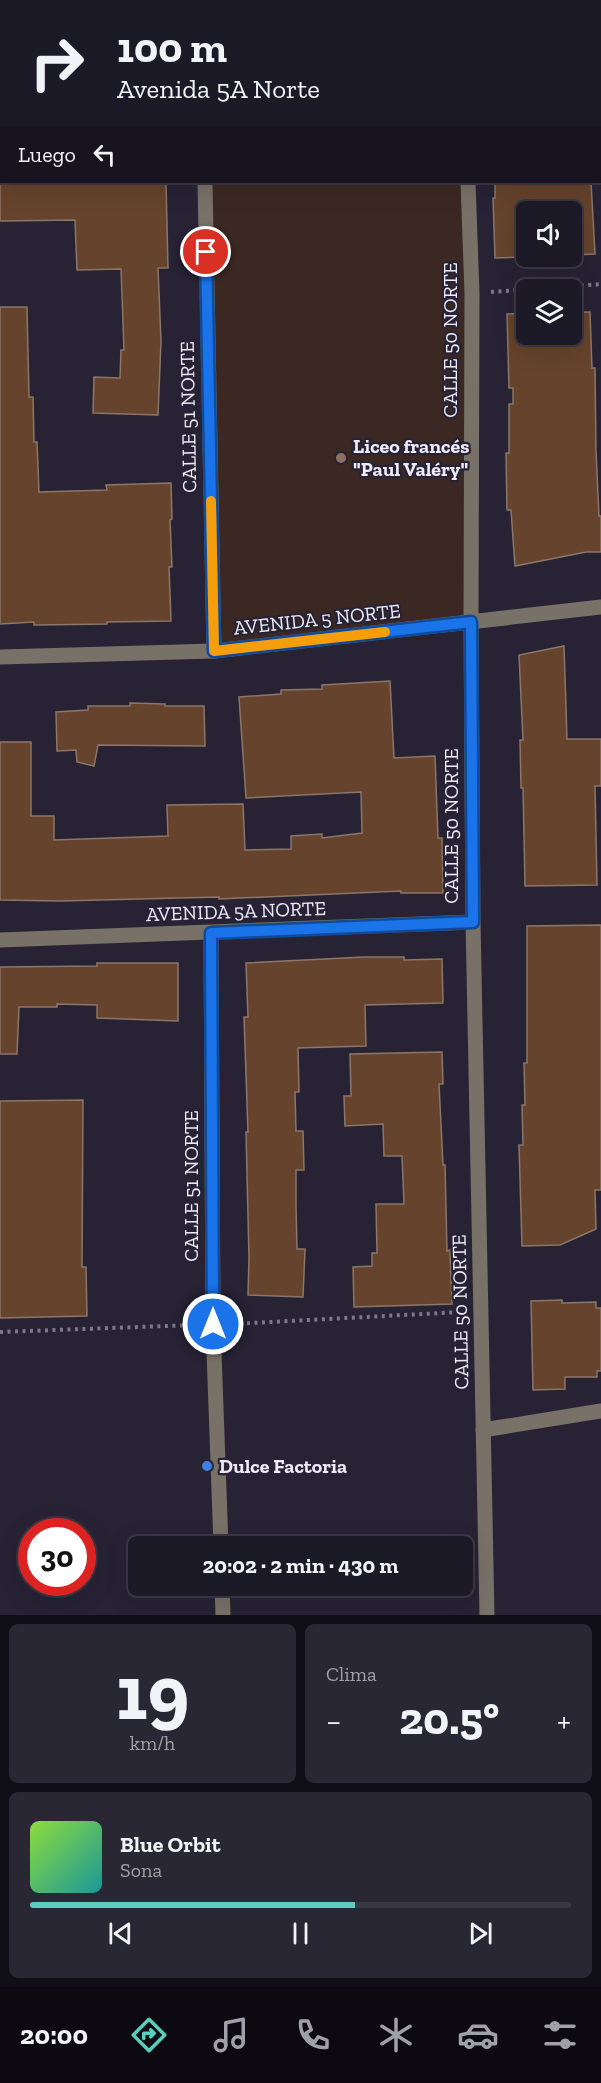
<!DOCTYPE html>
<html lang="es">
<head>
<meta charset="utf-8">
<style>
	body { margin:0; font-family:"Zilla Slab",serif; background:#2a2734; color:#f1f3f6; height:100vh; display:flex; flex-direction:column; font-size:22px; white-space:nowrap }
	* { box-sizing:border-box; margin:0 }
	p { font-size:20px; color:#a0a1a8 }
	.icon { flex:none; width:33px; height:33px; fill:none; stroke:currentColor; stroke-width:2; stroke-linecap:round; stroke-linejoin:round }
	.map { position:relative; height:1615px; overflow:hidden }
	.drawer { display:flex; flex-direction:column; gap:9px; padding:9px; background:#100e16; flex:1 }
	.drawer>* { flex:none }
	.top-card { position:absolute; left:0px; top:0px; width:602px; height:183px; box-shadow:0 6px 24px #0002,0 0 0 2px #3b3845; background:#1d1a28; color:#f1f3f6; overflow:hidden }
	.controls { position:absolute; left:516px; top:201px; display:grid; gap:12px }
	.controls a { display:grid; place-items:center; width:66px; height:66px; border-radius:9px; background:#1d1a28; box-shadow:0 6px 24px #0002,0 0 0 2px #3b3845; font-size:30px }
	.speed { position:absolute; left:18px; top:1518px; display:flex; gap:12px; font-size:30px; font-weight:700; text-align:center }
	.speed>* { display:grid; place-content:center; width:78px; height:78px; border-radius:50%; background:#1d1a28; box-shadow:0 6px 24px #0002,0 0 0 2px #3b3845; line-height:1 }
	.speed .limit { border:9px solid #d22; background:#fff; color:#111 }
	.pin { position:absolute; display:grid; place-items:center; width:51px; height:51px; color:#fff; margin:-26px; border:3px solid #fff; border-radius:50%; box-shadow:0 2px 6px #0007 }
	.me { position:absolute; width:66px; margin:-33px; rotate:0deg; stroke-linejoin:round; filter:drop-shadow(0 0 4px #0008) }
	.turn { display:flex; align-items:center; gap:21px; height:126px; padding:0 18px; font-size:27px }
	.turn .icon { width:78px; height:78px; stroke-width:2.5 }
	.turn b { display:block; font-size:42px; line-height:51px }
	.then { display:flex; align-items:center; height:57px; padding:0 18px; background:#0003; gap:12px; font-size:22px }
	.big { font-size:45px; font-weight:700; line-height:1.1 }
	.drawer .card { flex:1; display:flex; flex-direction:column; justify-content:center; gap:9px; min-width:0; padding:0 21px; border-radius:9px; background:#2a2734 }
	.drawer .dial { align-items:center; gap:0 }
	.dial b { font-size:78px; line-height:1 }
	.song { display:flex; align-items:center; gap:18px }
	.cover { width:72px; height:72px; border-radius:9px; background:linear-gradient(135deg,hsl(90 70% 55%),hsl(180 70% 35%)) }
	.played { height:6px; border-radius:3px; background:linear-gradient(90deg,#59cebe 60%,#3b3845 60%) }
	.keys { display:flex; justify-content:space-around; direction:ltr }
	.heat { display:flex; justify-content:space-between; align-items:center; font-size:33px; direction:ltr }
	.drawer .tiles { flex:1; display:grid; gap:9px; grid-template-columns:1fr 1fr }
	.card:last-child { grid-column:span 2 }
	.trip { position:absolute; left:128px; top:1536px; width:345px; height:60px; border-radius:9px; background:#1d1a28; box-shadow:0 6px 24px #0002,0 0 0 2px #3b3845; font-weight:700; line-height:60px; text-align:center }
	.tabs { display:flex; height:96px; justify-content:space-around; align-items:center; background:#0c0a10; color:#a0a1a8 }
	.tabs .icon { width:42px; height:42px }
	.tabs .active { color:#59cebe }
	.tabs b { font-size:27px; color:#f1f3f6 }
	.map>svg:first-child { display:block }
	.education { fill:#3b2822 }
	.building { fill:#65432c; stroke:#8c7668; stroke-width:1.5 }
	.lines { fill:none; stroke-linecap:round; stroke-linejoin:round }
	.path { stroke:#7c7988; stroke-width:4; stroke-dasharray:3 4.5; stroke-linecap:butt }
	.minor { stroke:#777168; stroke-width:15 }
	.route-casing { stroke:#114b97; stroke-width:15 }
	.route { stroke:#1a73e8; stroke-width:10 }
	.slow { stroke:#f59e0b; stroke-width:10 }
	.education-dot { fill:#8d6e63; stroke:#272335; stroke-width:2 }
	.shop-dot { fill:#3f7fe0; stroke:#272335; stroke-width:2 }
	.labels { text-anchor:middle; stroke-width:4.5; stroke-linejoin:round; paint-order:stroke }
	.street-label { font-size:20px; fill:#edebf7; stroke:#272335 }
	.poi-label { font-size:20px; font-weight:bold; fill:#edebf7; stroke:#272335; text-anchor:start }
</style>
</head>
<body>
<div class="map">
<svg width="601" height="1615" viewBox="0 0 601 1615">
	<rect width="100%" height="100%" fill="#272335"/>
	<g class="education">
		<polygon points="202,0 460,0 461,1 202,2"/>
		<polygon points="205,182 468,182 471,623 214,651"/>
	</g>
	<g class="building">
		<polygon points="0,182 166,182 168,268 158,268 161,341 158,415 93,413 94,377 120,378 121,350 124,350 121,269 77,270 75,220 0,221"/>
		<polygon points="495,182 591,182 595,254 572,255 572,212 526,212 526,257 495,258 493,198 495,198"/>
		<polygon points="0,307 27,307 29,397 33,397 34,442 37,442 39,492 107,490 106,485 171,483 172,519 170,520 172,567 169,567 171,621 107,622 107,624 34,625 34,622 0,624"/>
		<polygon points="572,312 590,312 592,368 595,368 596,451 599,516 601,516 601,552 586,552 515,566 511,510 507,510 506,453 509,453 509,404 513,404 513,388 509,388 507,314 526,313 526,334 572,334"/>
		<polygon points="564,646 567,739 601,739 601,786 595,786 597,885 525,886 523,788 521,788 520,740 523,740 519,655"/>
		<polygon points="390,681 394,758 435,756 438,838 442,838 443,893 401,893 401,891 219,899 219,897 60,901 0,900 0,742 31,742 31,816 54,816 54,840 168,836 167,805 243,804 245,850 291,849 291,836 322,834 322,838 362,833 361,792 246,798 239,697 281,694 281,690 322,689 322,685"/>
		<polygon points="130,703 165,704 165,706 204,706 205,746 98,745 94,766 77,762 76,750 57,751 56,712 88,710 88,706 130,706"/>
		<polygon points="601,925 601,1190 595,1190 596,1229 560,1245 522,1246 519,1145 523,1145 522,1105 525,1105 524,1063 527,1063 527,926"/>
		<polygon points="364,957 404,957 404,960 442,959 443,1003 365,1005 366,1046 298,1048 299,1092 295,1092 296,1131 303,1131 304,1170 296,1170 296,1205 297,1249 305,1249 303,1297 248,1295 249,1258 246,1132 248,1132 244,1017 248,1017 246,963"/>
		<polygon points="97,963 178,963 178,1021 97,1018 97,1005 57,1004 57,1007 19,1007 17,1054 0,1054 0,967 97,966"/>
		<polygon points="442,1052 443,1084 439,1084 443,1165 445,1165 447,1251 450,1250 452,1304 354,1307 353,1267 372,1266 372,1253 377,1253 376,1204 404,1204 402,1156 384,1156 383,1124 345,1126 344,1096 351,1096 350,1054"/>
		<polygon points="83,1100 82,1267 86,1267 87,1316 0,1318 0,1101"/>
		<polygon points="562,1300 562,1303 596,1302 596,1308 601,1308 601,1371 597,1371 597,1377 565,1377 565,1389 533,1390 531,1301"/>
	</g>
	<g class="lines">
		<g class="path">
			<polyline points="491,292 601,284"/>
			<polyline points="232,1324 461,1312"/>
			<polyline points="0,1332 194,1325"/>
		</g>
		<g class="minor">
			<polyline points="202,0 202,2"/>
			<polyline points="460,0 461,2"/>
			<polyline points="205,182 214,651"/>
			<polyline points="468,182 472,293 471,623 473,922 487,1615"/>
			<polyline points="0,657 214,651 601,607"/>
			<polyline points="211,933 213,1324 221,1546"/>
			<polyline points="0,940 473,922"/>
			<polyline points="483,1430 601,1411"/>
			<polyline points="222,1586 223,1615"/>
		</g>
	</g>
	<g class="lines">
		<g class="route-casing">
			<polyline id="route" points="206,252 214,651 471,622 473,922 211,933 213,1324"/>
		</g>
		<use href="#route" class="route"/>
		<polyline class="slow" points="211,501 214,651 385,632"/>
	</g>
	<circle class="education-dot" cx="341" cy="458" r="6"/>
	<circle class="shop-dot" cx="207" cy="1466" r="6"/>
	<g class="labels">
		<g class="street-label">
			<text transform="translate(450 340) rotate(-90)" y="7">CALLE 50 NORTE</text>
			<text transform="translate(188 417) rotate(-91)" y="7">CALLE 51 NORTE</text>
			<text transform="translate(317 619) rotate(-6)" y="7">AVENIDA 5 NORTE</text>
			<text transform="translate(451 826) rotate(-90)" y="7">CALLE 50 NORTE</text>
			<text transform="translate(236 911) rotate(-2)" y="7">AVENIDA 5A NORTE</text>
			<text transform="translate(191 1186) rotate(-90)" y="7">CALLE 51 NORTE</text>
			<text transform="translate(460 1312) rotate(-91)" y="7">CALLE 50 NORTE</text>
		</g>
		<g class="poi-label">
			<text x="353" y="453">Liceo francés<tspan x="353" dy="23">"Paul Valéry"</tspan></text>
			<text x="219" y="1473">Dulce Factoria</text>
		</g>
	</g>
</svg>
<div class="controls">
<a><svg class="icon" aria-label="sound" viewBox="0 0 24 24"><path d="M4 9h4l5-4v14l-5-4H4zM17 9q2 3 0 6"/></svg></a>
<a><svg class="icon" aria-label="layers" viewBox="0 0 24 24"><path d="M12 4l9 5-9 5-9-5zM3 14l9 5 9-5"/></svg></a>
</div>
<div class="speed"><div class="limit">30</div></div>
<div class="pin" style="left:206px;top:252px;background:#d93025"><svg class="icon" aria-label="arrive" viewBox="0 0 24 24"><path d="M6 21V4h12l-3 4 3 4H6"/></svg></div>
<svg class="me" style="left:213px;top:1324px" viewBox="-20 -20 40 40"><circle r="17" fill="#1a73e8" stroke="#fff" stroke-width="3"/><path d="M0-11L8 9 0 5-8 9z" fill="#fff"/></svg>
<div class="trip">20:02 · 2 min · 430 m</div>
<div class="top-card">
<div class="turn"><svg class="icon" aria-label="right" viewBox="0 0 24 24"><path d="M7 20v-9h11M14 6l5 5-5 5"/></svg><div><b>100 m</b>Avenida 5A Norte</div></div>
<div class="then">Luego<svg class="icon" aria-label="left" viewBox="0 0 24 24"><path d="M17 20v-9H6M10 6l-5 5 5 5"/></svg></div>
</div>
</div>
<section class="drawer">
<div class="tiles">
<div class="card dial"><b>19</b><p>km/h</p></div>
<div class="card"><p>Clima</p>
<div class="heat"><a>−</a><b class="big">20.5°</b><a>+</a></div>
</div>
<div class="card">
<div class="song"><i class="cover"></i><div><b>Blue Orbit</b><p>Sona</p></div></div>
<div class="played"></div>
<div class="keys"><svg class="icon" aria-label="previous" viewBox="0 0 24 24"><path d="M18 5L8 12l10 7zM5 5v14"/></svg><svg class="icon" aria-label="pause" viewBox="0 0 24 24"><path d="M8 5v14M16 5v14"/></svg><svg class="icon" aria-label="next" viewBox="0 0 24 24"><path d="M6 5l10 7-10 7zM19 5v14"/></svg></div>
</div>
</div>
</section>
<nav class="tabs">
<b>20:00</b>
<svg class="icon active" aria-label="directions" viewBox="0 0 24 24"><path d="M12 3l9 9-9 9-9-9zM9 14v-3h6M13 9l2 2-2 2"/></svg>
<svg class="icon" aria-label="music" viewBox="0 0 24 24"><path d="M9 18V5l10-2v13"/><circle cx="6" cy="18" r="3"/><circle cx="16" cy="16" r="3"/></svg>
<svg class="icon" aria-label="phone" viewBox="0 0 24 24"><path d="M5 4h4l2 5-3 2q2 4 5 5l2-3 5 2v4C11 20 4 13 5 4z"/></svg>
<svg class="icon" aria-label="climate" viewBox="0 0 24 24"><path d="M12 3v18M4 7l16 10M4 17L20 7"/></svg>
<svg class="icon" aria-label="car" viewBox="0 0 24 24"><path d="M5 17H2v-5l4-1 3-4h7l3 4 3 1v5h-3M9 17h6M6 11h13"/><circle cx="7" cy="17" r="2"/><circle cx="17" cy="17" r="2"/></svg>
<svg class="icon" aria-label="filters" viewBox="0 0 24 24"><path d="M4 7h16M4 17h16"/><circle cx="9" cy="7" r="2"/><circle cx="15" cy="17" r="2"/></svg>
</nav>
</body>
</html>
